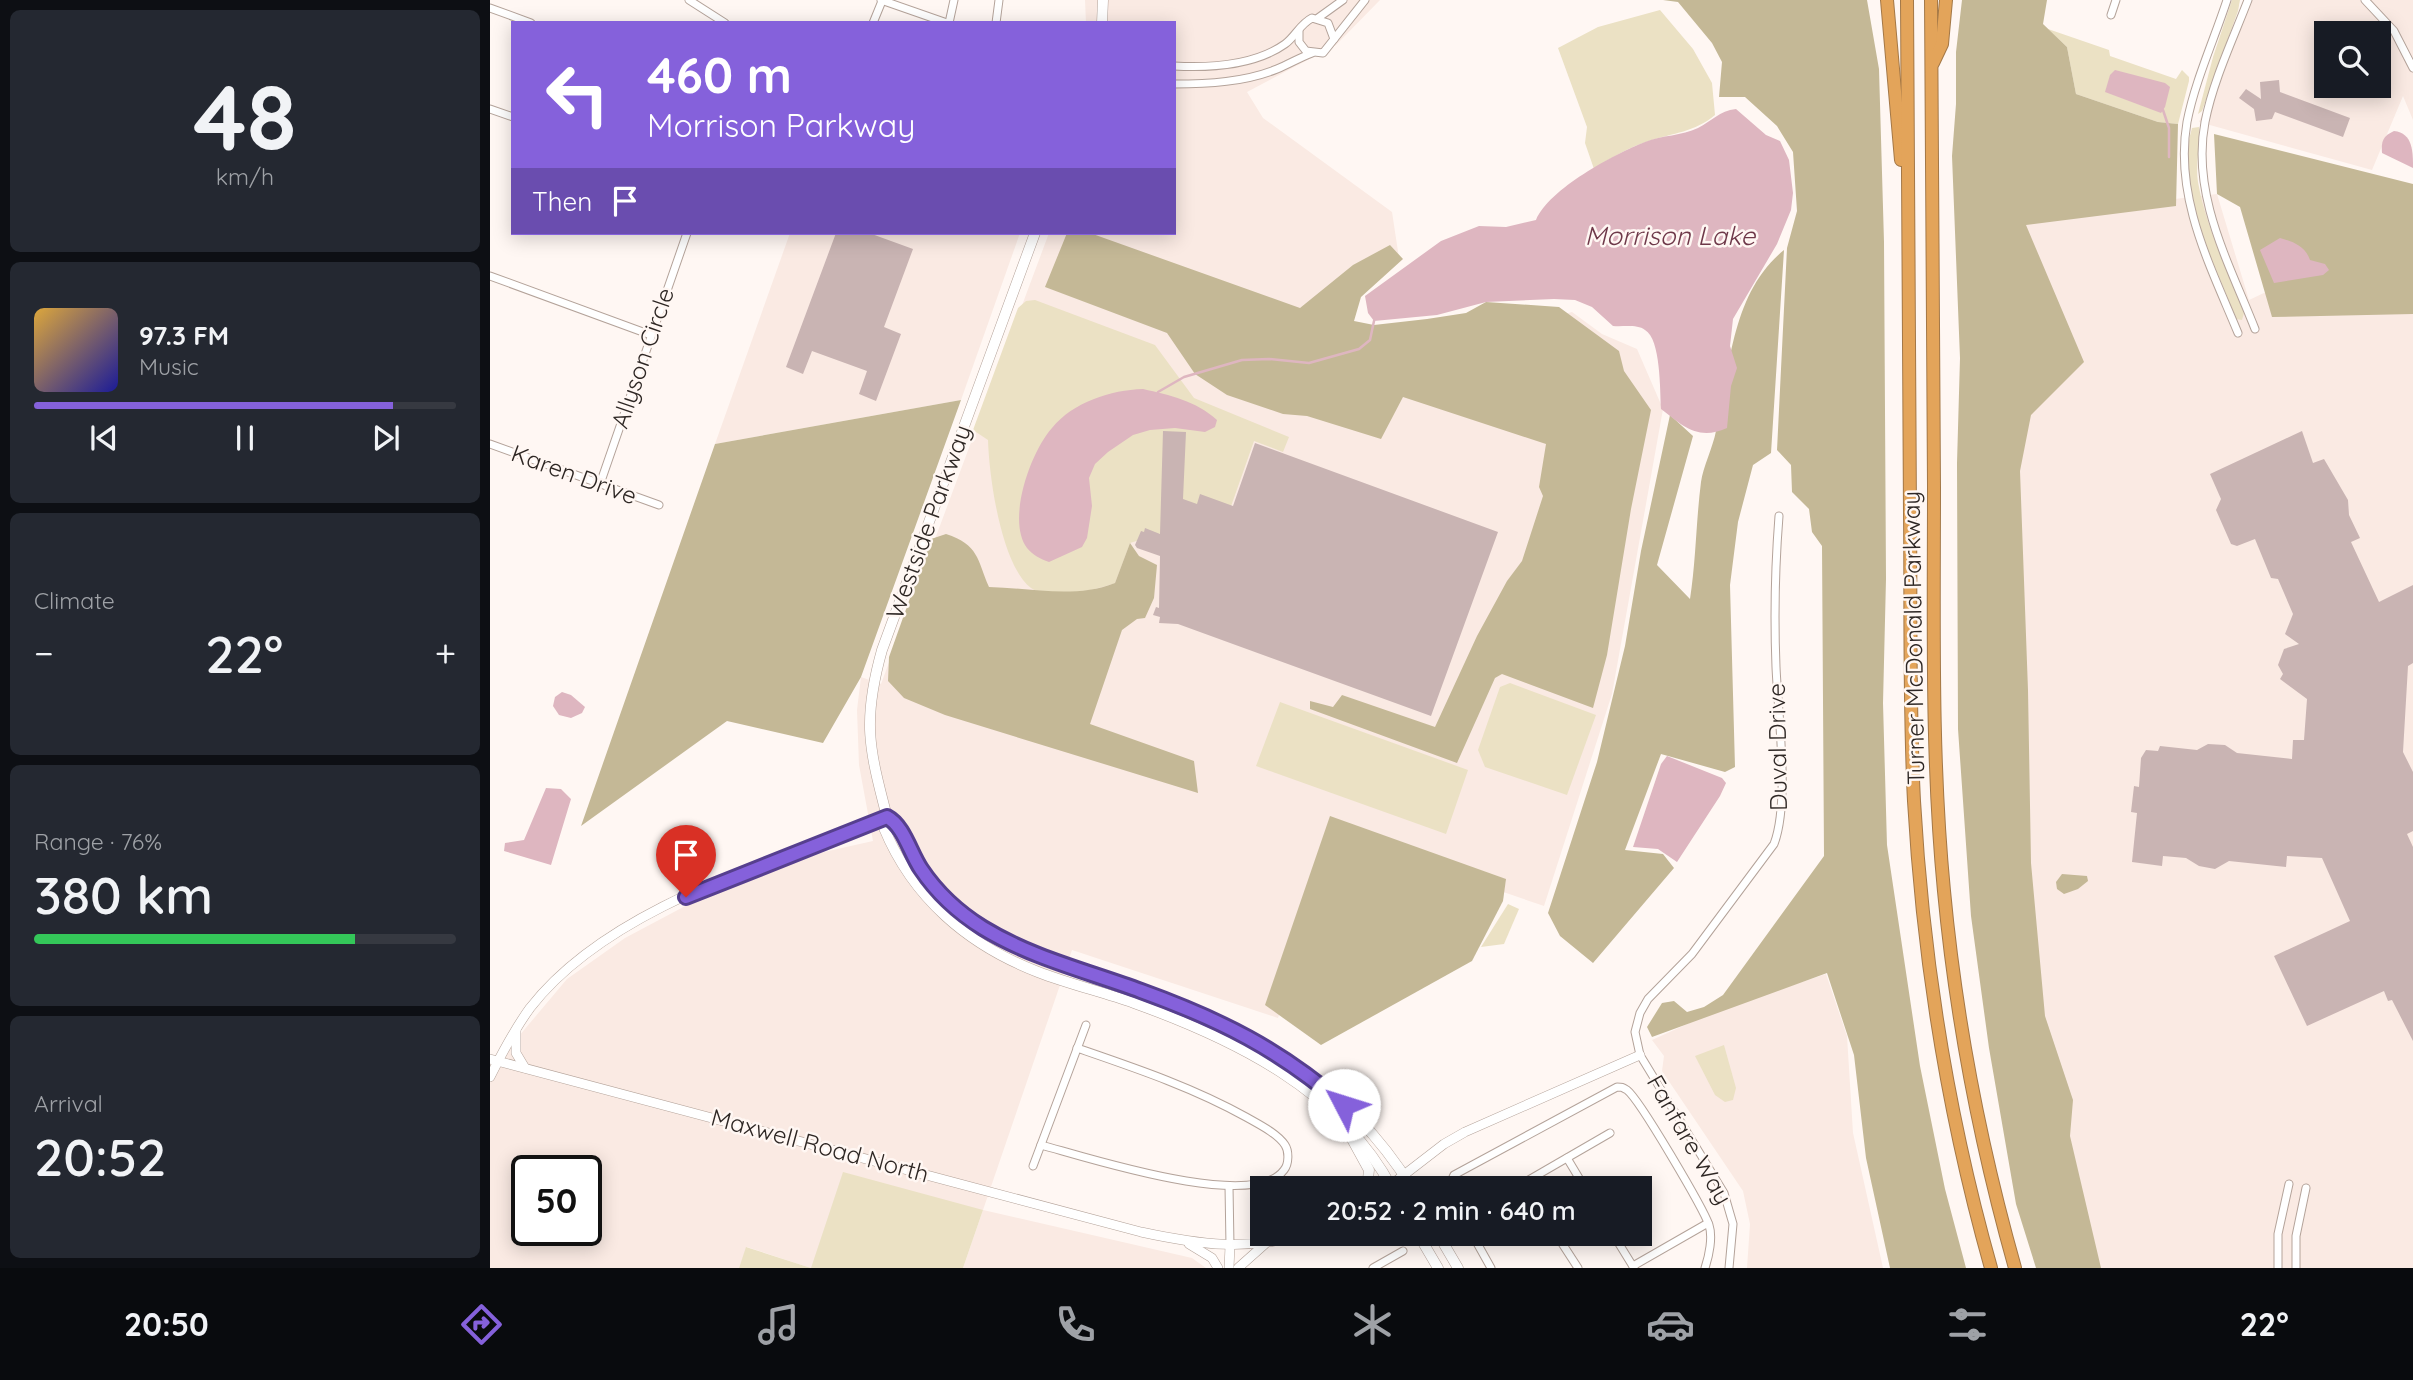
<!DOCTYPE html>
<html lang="en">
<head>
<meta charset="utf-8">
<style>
	body { margin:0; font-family:Quicksand,sans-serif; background:#242831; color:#f1f3f6; height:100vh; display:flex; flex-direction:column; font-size:26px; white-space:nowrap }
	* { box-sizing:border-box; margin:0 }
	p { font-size:23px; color:#9ea1a6 }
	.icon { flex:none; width:38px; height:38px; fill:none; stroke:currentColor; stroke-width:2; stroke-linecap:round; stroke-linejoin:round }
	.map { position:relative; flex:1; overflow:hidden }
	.sheet { display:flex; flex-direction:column; gap:10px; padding:10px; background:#0d0f14; width:490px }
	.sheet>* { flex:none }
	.banner { position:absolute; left:21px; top:21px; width:665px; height:214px; border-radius:0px; box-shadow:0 4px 18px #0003; background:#8561db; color:#fff; overflow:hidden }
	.buttons { position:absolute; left:1824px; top:21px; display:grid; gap:14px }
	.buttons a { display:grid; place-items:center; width:77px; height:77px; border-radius:0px; background:#171b24; box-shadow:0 4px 18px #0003; font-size:35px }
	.speed { position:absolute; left:21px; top:1155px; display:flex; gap:14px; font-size:35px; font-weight:700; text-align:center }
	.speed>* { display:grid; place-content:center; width:91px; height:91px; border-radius:50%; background:#171b24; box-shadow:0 4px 18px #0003; line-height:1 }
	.speed .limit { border:4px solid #111; border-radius:10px; background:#fff; color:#111 }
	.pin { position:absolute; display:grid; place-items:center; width:60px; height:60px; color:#fff; margin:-72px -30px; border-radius:50% 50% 50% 0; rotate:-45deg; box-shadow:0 0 7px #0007 }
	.pin .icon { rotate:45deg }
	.me { position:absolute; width:77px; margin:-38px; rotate:310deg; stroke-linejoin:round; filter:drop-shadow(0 0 5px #0008) }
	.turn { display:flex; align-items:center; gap:24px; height:147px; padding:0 21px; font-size:32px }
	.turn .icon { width:91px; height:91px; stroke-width:2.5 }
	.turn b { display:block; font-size:49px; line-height:60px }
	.then { display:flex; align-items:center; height:66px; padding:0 21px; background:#0003; gap:14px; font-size:26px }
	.big { font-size:52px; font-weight:600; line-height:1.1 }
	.sheet .card { flex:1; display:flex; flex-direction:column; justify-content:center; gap:10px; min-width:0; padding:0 24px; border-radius:10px; background:#242831 }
	.sheet .dial { align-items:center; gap:0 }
	.dial b { font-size:91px; line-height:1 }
	.song { display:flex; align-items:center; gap:21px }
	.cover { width:84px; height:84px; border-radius:10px; background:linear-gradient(135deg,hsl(40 70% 55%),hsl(240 70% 35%)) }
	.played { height:7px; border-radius:4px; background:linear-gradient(90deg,#8561db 85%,#363941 85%) }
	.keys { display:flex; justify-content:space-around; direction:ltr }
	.heat { display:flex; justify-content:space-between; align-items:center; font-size:38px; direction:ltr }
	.charge { height:10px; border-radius:5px; background:linear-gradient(90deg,#34c759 76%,#363941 0) }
	.trip { position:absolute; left:760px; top:1176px; width:402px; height:70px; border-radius:0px; background:#171b24; box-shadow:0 4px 18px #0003; font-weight:600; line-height:70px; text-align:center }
	.dock { display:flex; height:112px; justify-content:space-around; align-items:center; background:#090b0e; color:#9ea1a6 }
	.dock .icon { width:49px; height:49px }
	.dock .selected { color:#8561db }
	.dock b { font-size:32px; color:#f1f3f6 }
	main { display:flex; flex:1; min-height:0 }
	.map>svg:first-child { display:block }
	.built { fill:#faeae3; fill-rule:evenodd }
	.green { fill:#ebe1c4 }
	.forest { fill:#c4b896 }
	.water { fill:#deb6c0 }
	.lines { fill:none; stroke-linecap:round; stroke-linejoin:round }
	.stream { stroke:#deb6c0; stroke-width:2.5 }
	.building { fill:#c9b4b3 }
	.minor-casing { stroke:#b4a39a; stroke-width:9 }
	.tertiary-casing { stroke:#b4a39a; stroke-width:10 }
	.secondary-casing { stroke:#b4a39a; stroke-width:11 }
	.motorway-casing { stroke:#a47847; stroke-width:14 }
	.minor { stroke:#fff; stroke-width:7 }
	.tertiary { stroke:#fff; stroke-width:9 }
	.secondary { stroke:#fff; stroke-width:10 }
	.motorway { stroke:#e3a45a; stroke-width:12 }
	.route-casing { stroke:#563f8e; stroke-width:18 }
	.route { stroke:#8561db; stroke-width:12 }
	.labels { text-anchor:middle; stroke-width:5; stroke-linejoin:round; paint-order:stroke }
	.street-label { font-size:24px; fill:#2e2724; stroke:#fff7f3 }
	.water-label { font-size:26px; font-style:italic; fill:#6e3849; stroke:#fff7f3 }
</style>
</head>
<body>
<main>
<section class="sheet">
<div class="card dial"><b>48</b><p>km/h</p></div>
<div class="card">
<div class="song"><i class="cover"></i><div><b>97.3 FM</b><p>Music</p></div></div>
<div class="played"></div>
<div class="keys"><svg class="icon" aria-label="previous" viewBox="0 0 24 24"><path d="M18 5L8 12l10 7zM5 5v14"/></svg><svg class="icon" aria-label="pause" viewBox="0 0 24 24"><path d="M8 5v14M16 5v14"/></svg><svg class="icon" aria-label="next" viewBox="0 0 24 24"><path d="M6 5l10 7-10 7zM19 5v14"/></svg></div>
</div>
<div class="card"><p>Climate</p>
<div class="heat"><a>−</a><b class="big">22°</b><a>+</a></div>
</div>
<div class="card"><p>Range · 76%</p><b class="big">380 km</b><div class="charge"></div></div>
<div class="card"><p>Arrival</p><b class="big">20:52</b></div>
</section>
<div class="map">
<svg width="1923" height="1268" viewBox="0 0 1923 1268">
	<rect width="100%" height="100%" fill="#fff7f3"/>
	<g class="built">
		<path d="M595 0H890L846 45 757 92 773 118 902 212 909 258 856 299 867 330 1047 321 1082 312 1112 334 1147 349 1173 409 1122 694 1054 906 849 836 788 1018 582 950 493 1210 702 1258 716 1268H473L493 1210 321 1268 257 1247 249 1268H0V1079L8 1061 77 979 135 938 199 904 278 872 334 852 383 841 369 765 367 710 371 677 391 684 559 233H684V23H596ZM37 1171H96V1230H37Z"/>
		<path d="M1760 0H1923V120L1913 96 1882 170 1709 122ZM1836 33H1888V86H1836Z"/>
		<polygon points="1727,194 1759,300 1776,292 1923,286 1923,1268 1573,1268 1491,418 1525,218"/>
		<polygon points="300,233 530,233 471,400 225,444"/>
		<polygon points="1336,974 1357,1036 1363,1133 1393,1268 1257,1268 1260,1224 1253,1191 1172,1071 1174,1056 1162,1040 1228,1010"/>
	</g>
	<g class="green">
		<polygon points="1742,0 1750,0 1748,11 1712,111 1708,114 1723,57"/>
		<path d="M1170 10 1203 49 1222 83 1225 115C1205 132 1183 133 1159 141 1140 147 1120 158 1104 169L1095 143 1097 127 1068 48 1108 27Z"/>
		<polygon points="1558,29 1619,50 1620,56 1686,79 1692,70 1699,77 1699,81 1688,124 1668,122 1586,94 1577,47"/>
		<path d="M1709 127C1711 145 1705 164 1708 182 1716 228 1738 270 1754 313L1752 320 1746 319C1725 262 1683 190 1702 128Z"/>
		<path d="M545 300 665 345 704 398 799 437 793 452 764 441 739 512 640 543 625 583C606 590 559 601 541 588 511 565 499 476 498 440L483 430 528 308 536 301Z"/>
		<polygon points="1020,683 1106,715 1077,795 995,767 988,750 1010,687"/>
		<polygon points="790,702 978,770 956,834 766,766"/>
		<polygon points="1018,904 1029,909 1014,944 991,947"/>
		<polygon points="1234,1045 1246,1088 1243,1100 1235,1102 1225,1095 1205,1056"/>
		<polygon points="353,1172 493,1210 473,1268 249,1268 256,1247 321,1268"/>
	</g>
	<g class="forest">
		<polygon points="1173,0 1377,0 1389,69 1394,242 1396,579 1393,703 1397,845 1430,1066 1455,1189 1476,1268 1400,1268 1376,1158 1364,1055 1337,973 1162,1037 1157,1027 1172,1003 1184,1001 1197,1012 1214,1007 1233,995 1334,856 1332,546 1322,532 1319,509 1302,492 1301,465 1287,450 1297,248 1307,211 1303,152 1287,126 1255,97 1229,97 1232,62 1222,43 1188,2"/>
		<polygon points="1472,0 1557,0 1553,24 1577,47 1586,94 1668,122 1688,124 1686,206 1536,225 1594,362 1541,415 1530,471 1538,690 1541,863 1555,1016 1583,1100 1580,1136 1611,1268 1546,1268 1526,1204 1499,1048 1481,916 1468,729 1467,463 1470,358 1462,156 1466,104 1466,52"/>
		<polygon points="1724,134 1923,184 1923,314 1782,317 1750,207 1727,194"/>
		<polygon points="577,233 600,233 810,308 863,265 900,245 913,259 871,297 864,321 884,325 937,319 976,313 996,302 1069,307 1129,351 1134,371 1161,410 1141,509 1117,655 1103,708 1012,674 1005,678 967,763 820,709 820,701 843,707 852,695 945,727 987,636 1017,581 1032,561 1053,496 1049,487 1056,444 913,397 891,439 817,416 793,414 737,395 705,374 677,333 555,287"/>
		<path d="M1294 250 1281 453 1263 465 1248 522 1240 585 1245 767 1235 772 1171 754 1135 850 1173 854 1184 868 1103 963 1070 936 1058 913 1107 762 1135 646 1151 551 1180 415 1203 436 1167 565 1200 599C1206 561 1206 521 1211 482 1213 467 1223 447 1226 431 1240 369 1241 293 1294 250Z"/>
		<polygon points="471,400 371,677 333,743 237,721 91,826 225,444"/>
		<path d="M456 534C489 545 487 559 499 587 543 588 584 599 625 583L640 543 649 556 667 565 664 598 655 618 647 619 632 630 600 724 704 761 708 793 455 715 414 698 398 681 399 657 441 539Z"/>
		<polygon points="840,816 1016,879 1013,901 982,961 831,1045 775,1005"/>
		<polygon points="1572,874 1597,876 1598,881 1588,889 1574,894 1567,889 1566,882"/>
	</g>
	<g class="water">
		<polygon points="1625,70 1675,83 1680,87 1675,107 1671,113 1615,92 1620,75"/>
		<path d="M1246 109 1276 135 1290 141 1299 160 1303 193 1301 210 1287 244 1243 319 1240 346 1247 368 1241 386 1237 428C1208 441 1193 426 1171 409 1170 391 1171 339 1155 330 1147 324 1133 327 1123 326L1102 307 1085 300 1064 299 996 302 947 315 884 321 878 313 875 296 951 241 989 226 1016 227 1046 220C1059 189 1124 154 1155 142 1172 135 1192 136 1208 128 1222 121 1229 111 1246 109Z"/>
		<path d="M1904 131C1923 133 1923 152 1923 168L1892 153C1891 141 1893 136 1904 131Z"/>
		<path d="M1790 238C1804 242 1815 246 1820 260L1835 264 1839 270 1833 275 1784 283 1770 250Z"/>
		<path d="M653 389C680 395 706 401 727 420L725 427 715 432 685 428 660 430 643 435 618 452 605 464 599 478 602 506 597 538 592 547 559 562C550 559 543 555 537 548 516 520 541 451 562 428 583 402 621 390 653 389Z"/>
		<polygon points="72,692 81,695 95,707 92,713 81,718 69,715 63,706 65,697"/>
		<polygon points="1177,756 1232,778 1236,783 1230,796 1187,862 1168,849 1143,847 1171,764"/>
		<polygon points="56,788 71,789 81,799 61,865 14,851 15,843 34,840"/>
	</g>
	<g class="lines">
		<g class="stream">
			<polyline points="1673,110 1679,128 1679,157"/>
			<polyline points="668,392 694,377 752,360 779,359 819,363 869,349 880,340 884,321"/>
		</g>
	</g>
	<g class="building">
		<polygon points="1789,80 1790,92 1860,118 1853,137 1785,112 1782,119 1766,121 1764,109 1749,98 1756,89 1771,99 1770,82"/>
		<polygon points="346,233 379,233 423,249 394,327 411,334 386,401 369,394 377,371 322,351 313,374 296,367"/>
		<polygon points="673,431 696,432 693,499 707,504 710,494 743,506 765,443 1008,532 941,716 688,624 669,623 670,617 663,615 666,607 669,608 670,556 647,548 645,545 651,531 654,532 655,528 670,534"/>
		<polygon points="1812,431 1823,463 1834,459 1858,500 1859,515 1870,538 1861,542 1889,602 1923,585 1923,663 1918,666 1913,752 1923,772 1923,831 1917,834 1923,847 1923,1041 1902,1000 1898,1001 1894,991 1817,1026 1784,956 1860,921 1832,858 1797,856 1796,867 1739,861 1725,869 1709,866 1696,858 1673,856 1672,866 1642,862 1647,813 1641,812 1644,786 1649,787 1651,758 1656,750 1668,751 1670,746 1707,750 1718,744 1735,745 1747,753 1802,759 1803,740 1814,740 1817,699 1790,679 1793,674 1788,665 1794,649 1809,644 1795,634 1803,614 1788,579 1781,578 1765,539 1747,546 1741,544 1726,510 1731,499 1720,474"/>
	</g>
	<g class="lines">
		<g class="minor-casing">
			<g id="minor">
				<polyline points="199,0 235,23"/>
				<polyline points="391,0 457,23"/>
				<path d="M1737 0C1724 40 1705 81 1697 122 1684 197 1720 265 1748 333"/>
				<path d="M1758 0C1743 39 1723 81 1715 122 1701 195 1739 263 1765 329"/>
				<polyline points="1875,0 1904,31 1923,68"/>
				<polyline points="0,8 41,23"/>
				<polyline points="1621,15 1626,0"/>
				<polyline points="828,18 853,0"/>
				<polyline points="383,23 392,1"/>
				<polyline points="459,23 464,0"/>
				<polyline points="506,23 509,0"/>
				<polyline points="809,31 809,42 816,51 833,53 875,0"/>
				<path d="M684 66C720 68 764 66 795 44 805 37 810 24 822 18L838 23 844 39"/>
				<path d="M684 84C718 84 755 82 787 69 799 64 809 58 822 53"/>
				<polyline points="0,109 23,117"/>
				<polyline points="0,276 161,335"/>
				<polyline points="0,444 169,505"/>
				<polyline points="110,484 197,233"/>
				<path d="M551 1145C596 1157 763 1212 794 1170 799 1164 799 1151 795 1145 787 1133 768 1124 756 1117 702 1087 645 1068 587 1048"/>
				<polyline points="1077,1158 1095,1188"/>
				<polyline points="543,1166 596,1025"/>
				<polyline points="739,1186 740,1246"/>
				<path d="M958 1188 964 1175 1127 1087C1132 1087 1132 1087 1137 1090 1150 1100 1213 1208 1219 1225 1223 1237 1219 1256 1215 1268"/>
				<polyline points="1025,1188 1120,1133"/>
				<polyline points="982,1234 1001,1268"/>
				<polyline points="1066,1234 1088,1268"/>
				<polyline points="1123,1234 1144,1268"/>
				<polyline points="1143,1266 1218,1223"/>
				<polyline points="883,1268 913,1251"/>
				<path d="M1239 1268 1243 1224 1234 1193 1150 1055 1145 1032 1150 1013 1158 999 1202 954 1284 844C1300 802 1288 714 1286 667 1284 616 1285 567 1289 516"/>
				<polyline points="1788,1268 1788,1234 1799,1184"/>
				<polyline points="1806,1268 1806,1236 1816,1188"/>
			</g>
		</g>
		<g class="tertiary-casing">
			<g id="tertiary">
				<polyline points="26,1031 26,1053 35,1068"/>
				<path d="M0 1059 651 1232C711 1245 757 1251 817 1234"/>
				<path d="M0 1077C12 1053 24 1030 40 1008 118 907 281 862 397 817"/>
				<polyline points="897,1188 954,1144 975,1132 1150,1055"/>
				<polyline points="699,1244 722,1258 728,1268"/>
				<polyline points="739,1268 740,1246"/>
				<polyline points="748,1268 775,1244"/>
			</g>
		</g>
		<g class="secondary-casing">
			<g id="secondary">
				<polyline points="612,23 613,0"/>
				<path d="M545 233 392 650C372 721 379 748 397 817L394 828C423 898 478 945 548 972 579 984 613 992 644 1003 744 1039 850 1090 902 1188"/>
				<path d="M397 817C414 825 420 853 431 869 446 892 468 913 492 927 536 955 585 968 634 985 752 1026 854 1077 922 1188"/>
				<polyline points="862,1139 879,1170 877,1188"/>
				<polyline points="928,1234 948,1268"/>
				<polyline points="948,1234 968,1268"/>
			</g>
		</g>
		<g class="motorway-casing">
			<g id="motorway">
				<polyline points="1397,0 1411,160"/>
				<path d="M1417 0C1418 171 1419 342 1420 513 1421 609 1419 705 1424 801 1433 959 1458 1116 1501 1268"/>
				<path d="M1441 0C1442 162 1443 325 1444 487 1444 622 1441 757 1454 891 1466 1019 1490 1144 1525 1268"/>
				<polyline points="1443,63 1452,44 1456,0"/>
			</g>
		</g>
		<use href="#minor" class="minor"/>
		<use href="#tertiary" class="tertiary"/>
		<use href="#secondary" class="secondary"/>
		<use href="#motorway" class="motorway"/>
	</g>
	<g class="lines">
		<g class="route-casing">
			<path id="route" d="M196 897 397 817C414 826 420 853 431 869 447 893 469 913 493 928 542 958 597 971 651 991 731 1020 789 1049 854 1105"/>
		</g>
		<use href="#route" class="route"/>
	</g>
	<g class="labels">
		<g class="street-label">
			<text transform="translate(153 358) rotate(-71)" y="8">Allyson Circle</text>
			<text transform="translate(84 475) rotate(20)" y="8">Karen Drive</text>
			<text transform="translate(439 522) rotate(-70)" y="8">Westside Parkway</text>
			<text transform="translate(1424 638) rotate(-91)" y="8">Turner McDonald Parkway</text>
			<text transform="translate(1288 747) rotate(-91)" y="8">Duval Drive</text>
			<text transform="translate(1199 1140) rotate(60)" y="8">Fanfare Way</text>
			<text transform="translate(330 1146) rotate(15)" y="8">Maxwell Road North</text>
		</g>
		<g class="water-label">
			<text x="1180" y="245">Morrison Lake</text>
		</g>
	</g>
</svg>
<div class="buttons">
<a><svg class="icon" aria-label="search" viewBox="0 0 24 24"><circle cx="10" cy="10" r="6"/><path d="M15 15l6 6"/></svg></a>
</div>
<div class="speed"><div class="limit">50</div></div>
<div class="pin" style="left:196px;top:897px;background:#d93025"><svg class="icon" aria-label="arrive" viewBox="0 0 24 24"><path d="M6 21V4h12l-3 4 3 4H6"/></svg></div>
<svg class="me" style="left:854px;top:1105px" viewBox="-20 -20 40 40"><circle r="19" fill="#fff"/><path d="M0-13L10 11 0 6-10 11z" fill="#8561db"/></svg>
<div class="trip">20:52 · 2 min · 640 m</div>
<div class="banner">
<div class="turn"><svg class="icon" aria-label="left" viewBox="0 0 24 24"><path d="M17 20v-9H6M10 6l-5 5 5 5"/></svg><div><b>460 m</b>Morrison Parkway</div></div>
<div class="then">Then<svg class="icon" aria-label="arrive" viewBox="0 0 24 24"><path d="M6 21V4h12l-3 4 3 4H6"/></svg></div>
</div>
</div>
</main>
<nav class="dock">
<b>20:50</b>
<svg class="icon selected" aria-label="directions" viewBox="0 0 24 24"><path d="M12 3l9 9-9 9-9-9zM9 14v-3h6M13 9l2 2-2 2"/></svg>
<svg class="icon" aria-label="music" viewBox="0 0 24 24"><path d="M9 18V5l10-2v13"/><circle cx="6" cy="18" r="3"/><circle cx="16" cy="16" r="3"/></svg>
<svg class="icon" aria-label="phone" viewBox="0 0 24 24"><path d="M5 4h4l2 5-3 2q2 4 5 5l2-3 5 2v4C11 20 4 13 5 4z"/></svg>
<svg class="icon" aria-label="climate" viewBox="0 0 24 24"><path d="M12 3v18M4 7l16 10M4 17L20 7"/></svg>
<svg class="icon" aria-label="car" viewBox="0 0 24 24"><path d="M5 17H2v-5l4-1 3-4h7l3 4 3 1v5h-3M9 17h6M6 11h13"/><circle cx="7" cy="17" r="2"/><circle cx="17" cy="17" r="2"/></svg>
<svg class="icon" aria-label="filters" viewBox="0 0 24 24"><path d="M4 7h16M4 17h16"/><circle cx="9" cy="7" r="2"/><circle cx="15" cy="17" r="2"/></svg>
<b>22°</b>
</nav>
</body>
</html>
